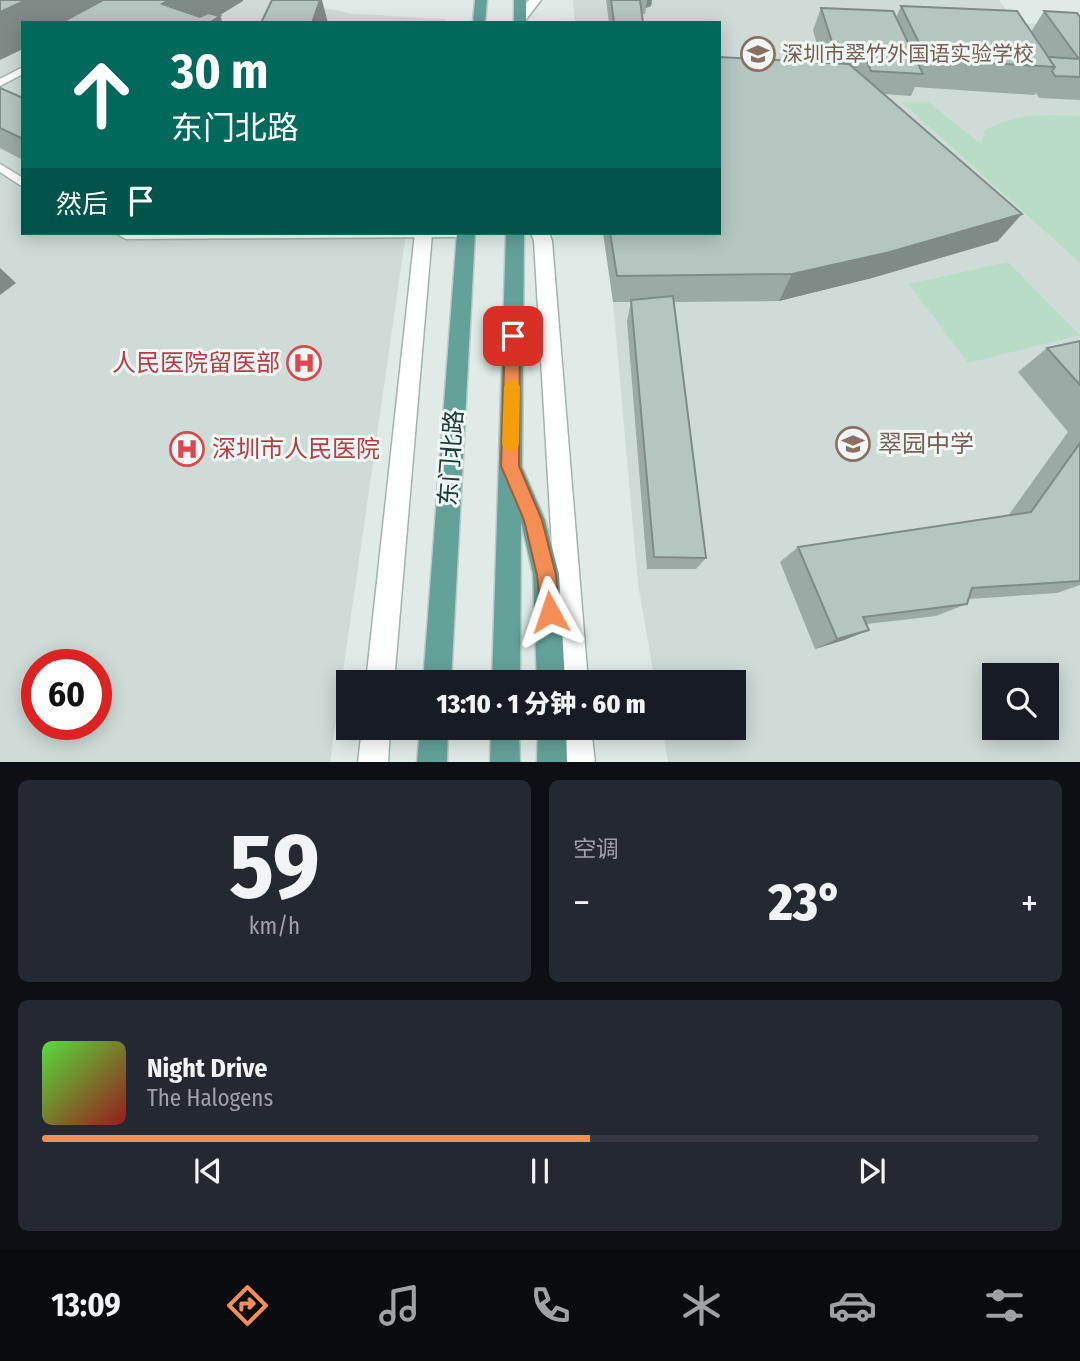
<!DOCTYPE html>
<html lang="zh">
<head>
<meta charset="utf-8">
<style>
	body { margin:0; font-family:"Fira Sans Condensed","Noto Sans SC",sans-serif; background:#242831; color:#f1f3f6; height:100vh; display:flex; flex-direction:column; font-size:26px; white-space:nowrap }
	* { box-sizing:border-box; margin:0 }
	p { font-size:23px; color:#9ea1a6 }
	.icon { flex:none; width:38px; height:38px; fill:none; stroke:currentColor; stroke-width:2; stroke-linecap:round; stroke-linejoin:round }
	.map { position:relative; height:762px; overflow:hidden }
	.side { display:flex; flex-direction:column; gap:18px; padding:18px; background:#0d0f14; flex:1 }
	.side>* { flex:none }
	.guide { position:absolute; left:21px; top:21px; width:700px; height:214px; border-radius:0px; box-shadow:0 4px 18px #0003; background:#00695c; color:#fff; overflow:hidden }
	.buttons { position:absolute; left:982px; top:663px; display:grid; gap:14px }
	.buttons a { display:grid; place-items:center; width:77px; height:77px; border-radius:0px; background:#171b24; box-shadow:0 4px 18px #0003; font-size:35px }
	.speed { position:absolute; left:21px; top:649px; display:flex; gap:14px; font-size:35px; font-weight:700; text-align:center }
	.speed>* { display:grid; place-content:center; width:91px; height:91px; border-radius:50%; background:#171b24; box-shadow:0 4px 18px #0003; line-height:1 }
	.speed .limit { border:10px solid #d22; background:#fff; color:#111 }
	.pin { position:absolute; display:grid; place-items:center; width:60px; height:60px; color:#fff; margin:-30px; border-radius:14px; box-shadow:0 4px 10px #0006 }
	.me { position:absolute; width:77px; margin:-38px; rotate:355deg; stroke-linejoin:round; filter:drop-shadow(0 0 5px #0008) }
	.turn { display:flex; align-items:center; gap:24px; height:147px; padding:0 35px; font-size:32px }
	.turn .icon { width:91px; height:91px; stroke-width:2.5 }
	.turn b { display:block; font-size:49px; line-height:60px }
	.then { display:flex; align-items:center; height:66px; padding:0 35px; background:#0003; gap:14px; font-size:26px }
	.big { font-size:52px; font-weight:800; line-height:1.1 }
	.side .card { flex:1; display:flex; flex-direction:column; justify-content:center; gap:10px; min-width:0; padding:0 24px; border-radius:10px; background:#242831 }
	.side .dial { align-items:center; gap:0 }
	.dial b { font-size:91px; line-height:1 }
	.song { display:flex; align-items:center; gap:21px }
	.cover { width:84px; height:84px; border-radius:10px; background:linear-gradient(135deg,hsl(110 70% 55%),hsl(0 70% 35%)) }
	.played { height:7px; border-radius:4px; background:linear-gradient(90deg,#f48e55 55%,#363941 55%) }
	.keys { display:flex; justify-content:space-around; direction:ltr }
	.heat { display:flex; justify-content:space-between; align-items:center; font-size:38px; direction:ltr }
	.side .tiles { flex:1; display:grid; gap:18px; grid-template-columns:1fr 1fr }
	.card:last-child { grid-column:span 2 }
	.trip { position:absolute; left:336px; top:670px; width:410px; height:70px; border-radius:0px; background:#171b24; box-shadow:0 4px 18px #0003; font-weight:800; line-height:70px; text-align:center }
	.menu { display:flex; height:112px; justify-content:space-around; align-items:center; background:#090b0e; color:#9ea1a6 }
	.menu .icon { width:49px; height:49px }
	.menu .active { color:#f48e55 }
	.menu b { font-size:32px; color:#f1f3f6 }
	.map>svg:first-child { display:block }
	.built { fill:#cedbd7; fill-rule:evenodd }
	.green { fill:#b8ddc6 }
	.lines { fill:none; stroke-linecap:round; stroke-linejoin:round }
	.service-casing { stroke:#a3b3af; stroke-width:3 }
	.minor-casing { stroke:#a3b3af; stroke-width:3 }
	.tertiary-casing { stroke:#a3b3af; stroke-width:3 }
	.primary-casing { stroke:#c1c8c7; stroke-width:3 }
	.service { fill:#fff; fill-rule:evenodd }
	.minor { fill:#fff; fill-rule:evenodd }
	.tertiary { fill:#fff; fill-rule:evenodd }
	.primary { fill:#63a299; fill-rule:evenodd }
	.wall { fill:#9caaa6 }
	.shaded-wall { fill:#7f8b87 }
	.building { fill:#b5c6c1; stroke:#7f8b87; stroke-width:2 }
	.route { fill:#f48e55; stroke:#9f5c37; stroke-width:2 }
	.slow { fill:#f59e0b }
	.labels { text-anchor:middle; stroke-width:6; stroke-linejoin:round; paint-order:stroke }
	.far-education-label { font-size:21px; fill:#785e54; stroke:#f0f8f5; text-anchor:start }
	.health-label { font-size:24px; fill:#be3a42; stroke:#f0f8f5; text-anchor:end }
	.education-label { font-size:24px; fill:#785e54; stroke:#f0f8f5; text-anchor:start }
	.street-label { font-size:24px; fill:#203c38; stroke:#f0f8f5 }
</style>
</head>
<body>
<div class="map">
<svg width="1080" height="763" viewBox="0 0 1080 763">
	<rect width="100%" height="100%" fill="#e0ebe7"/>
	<g class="built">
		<path d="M0 0H284L354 14 445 19 444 23H23V233H406L330 762H0ZM37 665H96V724H37Z"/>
		<path d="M573 0H999L1015 23 1077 26 1080 29V762H668L662 728H733V682H655L638 584 613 302 779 301 872 278 944 256 719 85V23H575ZM994 676H1046V728H994Z"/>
	</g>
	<g class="green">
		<path d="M902 102H928L981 144 985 130C1017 113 1044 114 1080 116V263Z"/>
		<polygon points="1008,262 1080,335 968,363 909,284"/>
	</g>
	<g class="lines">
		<g class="service-casing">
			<g id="service">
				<polygon points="23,67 23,74 0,86 0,79"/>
				<polygon points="0,164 23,178 23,187 0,172"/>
				<polygon points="115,233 472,233 466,237 126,239"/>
			</g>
		</g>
		<g class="minor-casing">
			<g id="minor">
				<polygon points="415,233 432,234 394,682 366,682"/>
				<polygon points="531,233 549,233 552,241 588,682 560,682 534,241"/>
				<polygon points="362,728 390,728 388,763 358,763"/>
				<polygon points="563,728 591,728 595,763 565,763"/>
			</g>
		</g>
		<g class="tertiary-casing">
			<polygon id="tertiary" points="529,0 541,0 524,22 516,22 514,19"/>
		</g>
		<g class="primary-casing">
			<g id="primary">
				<polygon points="475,0 487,0 485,23 473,23"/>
				<rect x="514" y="0" width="12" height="23"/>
				<polygon points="457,233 475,233 451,682 423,682"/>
				<polygon points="506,233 524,233 522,467 545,520 559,574 565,682 537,682 533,574 521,522 520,682 492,682"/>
				<polygon points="420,728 448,728 447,763 417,763"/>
				<polygon points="491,728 519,728 520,763 490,763"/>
				<polygon points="538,728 566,728 567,763 537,763"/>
			</g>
		</g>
		<use href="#service" class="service"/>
		<use href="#minor" class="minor"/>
		<use href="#tertiary" class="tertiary"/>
		<use href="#primary" class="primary"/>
	</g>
	<g class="wall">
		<polygon points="606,0 652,0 651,6 646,8 645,14 642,14 643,23 609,23"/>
		<polygon points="901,6 1031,32 1044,11 1080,17 1080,100 1039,98 1036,93 1034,95 915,87 911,96 884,94 998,241 872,278 779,301 674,302 706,558 696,569 647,569 627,321 631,302 613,302 603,233 719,233 822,63 813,30 821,8 896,18"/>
		<polygon points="0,88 23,98 23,160 0,148"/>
		<polygon points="1080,341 1080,585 1057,593 969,599 967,604 936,616 867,624 869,630 844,640 815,649 780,562 798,547 1008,516 1068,432 1018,372 1047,348"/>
	</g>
	<g class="shaded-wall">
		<polygon points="26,0 115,0 64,21 65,23 23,23 23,49 0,60 0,12"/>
		<polygon points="169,0 243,0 243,1 207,23 162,4"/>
		<polygon points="320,0 322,0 328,23 312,23"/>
		<polygon points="647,0 652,0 651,6 646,8"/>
		<polygon points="220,16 223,23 209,23"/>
		<polygon points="1022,214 998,241 872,278 779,301 792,274"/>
		<polygon points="0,268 16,283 0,295"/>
		<polygon points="869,630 844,640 815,649 837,639"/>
	</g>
	<g class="building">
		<polygon points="0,0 26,0 0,12"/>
		<polygon points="103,0 169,0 162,4 200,17 208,13 220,16 209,23 70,23 64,21"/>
		<polygon points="272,0 320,0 312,23 261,23"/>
		<polygon points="611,0 640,0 643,23 614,23"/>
		<polygon points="901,6 1017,11 1055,67 927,59"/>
		<polygon points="821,8 893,11 923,74 871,71 864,53 835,51"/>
		<polygon points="1044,11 1077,13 1080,17 1080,77 1055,76 1052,71 1055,67 1048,57 1079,59"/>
		<polygon points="719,57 849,64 1022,214 890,252 792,274 617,276 610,233 719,233"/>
		<polygon points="0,88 23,98 23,139 0,128"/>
		<polygon points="673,296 706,558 654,557 631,300"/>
		<polygon points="1080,341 1080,385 1047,348"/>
		<polygon points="1080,443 1080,581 972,588 967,604 863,617 869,630 837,639 798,547 1031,512"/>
	</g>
	<polygon class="route" points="513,330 520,336 519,466 542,520 556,575 559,612 557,620 550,622 542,620 537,575 524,520 501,466 505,336"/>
	<polygon class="slow" points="512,380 518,382 520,387 519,444 517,449 511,451 505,449 502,444 504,387 506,382"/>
	<defs>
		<g id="school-ring" transform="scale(1.75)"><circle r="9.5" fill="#f0f8f5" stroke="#8d6e63" stroke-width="1.5"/><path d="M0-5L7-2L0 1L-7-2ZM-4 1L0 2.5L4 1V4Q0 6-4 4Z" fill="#8d6e63"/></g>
		<g id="hospital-ring" transform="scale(1.75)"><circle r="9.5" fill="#f0f8f5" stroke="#e0444e" stroke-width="1.5"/><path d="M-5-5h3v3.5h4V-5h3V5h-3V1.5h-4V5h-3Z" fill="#e0444e"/></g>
	</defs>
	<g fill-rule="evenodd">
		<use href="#school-ring" x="758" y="54"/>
		<use href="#hospital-ring" x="304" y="363"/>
		<use href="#school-ring" x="853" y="444"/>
		<use href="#hospital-ring" x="187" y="449"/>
	</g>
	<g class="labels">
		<g class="far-education-label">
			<text x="782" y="61">深圳市翠竹外国语实验学校</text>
		</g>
		<g class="health-label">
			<text x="280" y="371">人民医院留医部</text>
			<text x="212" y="457" text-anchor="start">深圳市人民医院</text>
		</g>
		<g class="education-label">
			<text x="878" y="452">翠园中学</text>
		</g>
		<g class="street-label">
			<text transform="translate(451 458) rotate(-86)" y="8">东门北路</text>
		</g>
	</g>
</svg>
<div class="buttons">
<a><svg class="icon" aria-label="search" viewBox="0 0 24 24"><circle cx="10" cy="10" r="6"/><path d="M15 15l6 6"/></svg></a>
</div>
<div class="speed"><div class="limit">60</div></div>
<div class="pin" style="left:513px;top:336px;background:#d93025"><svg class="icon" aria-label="arrive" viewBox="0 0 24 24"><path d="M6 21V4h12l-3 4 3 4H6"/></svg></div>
<svg class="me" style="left:550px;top:612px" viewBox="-20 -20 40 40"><path d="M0-17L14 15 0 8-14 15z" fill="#f48e55" stroke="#fff" stroke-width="4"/></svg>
<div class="trip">13:10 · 1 分钟 · 60 m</div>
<div class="guide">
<div class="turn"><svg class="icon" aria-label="ahead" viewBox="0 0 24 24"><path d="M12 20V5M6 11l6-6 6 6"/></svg><div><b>30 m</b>东门北路</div></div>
<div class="then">然后<svg class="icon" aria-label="arrive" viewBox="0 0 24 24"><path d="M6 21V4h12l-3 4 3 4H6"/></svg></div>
</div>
</div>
<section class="side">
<div class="tiles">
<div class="card dial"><b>59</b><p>km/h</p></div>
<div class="card"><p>空调</p>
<div class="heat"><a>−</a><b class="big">23°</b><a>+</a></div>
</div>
<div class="card">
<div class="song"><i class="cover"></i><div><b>Night Drive</b><p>The Halogens</p></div></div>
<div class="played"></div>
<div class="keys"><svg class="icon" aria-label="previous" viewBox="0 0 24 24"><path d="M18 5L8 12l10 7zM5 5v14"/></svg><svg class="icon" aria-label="pause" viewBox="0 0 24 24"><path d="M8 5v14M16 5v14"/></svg><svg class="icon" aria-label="next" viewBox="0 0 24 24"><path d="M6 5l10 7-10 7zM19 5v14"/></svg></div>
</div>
</div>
</section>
<nav class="menu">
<b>13:09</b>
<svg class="icon active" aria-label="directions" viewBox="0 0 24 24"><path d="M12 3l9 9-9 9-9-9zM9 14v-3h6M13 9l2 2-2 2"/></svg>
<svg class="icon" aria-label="music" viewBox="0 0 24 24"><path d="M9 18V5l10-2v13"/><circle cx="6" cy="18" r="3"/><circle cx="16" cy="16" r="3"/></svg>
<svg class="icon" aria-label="phone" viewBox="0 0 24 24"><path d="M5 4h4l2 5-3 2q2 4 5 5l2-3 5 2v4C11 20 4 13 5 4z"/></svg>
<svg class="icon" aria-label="climate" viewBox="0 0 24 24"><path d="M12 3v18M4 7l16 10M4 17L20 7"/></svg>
<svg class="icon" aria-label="car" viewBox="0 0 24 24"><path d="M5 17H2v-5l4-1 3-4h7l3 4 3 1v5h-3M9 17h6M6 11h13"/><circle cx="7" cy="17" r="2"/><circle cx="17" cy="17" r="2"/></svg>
<svg class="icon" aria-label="filters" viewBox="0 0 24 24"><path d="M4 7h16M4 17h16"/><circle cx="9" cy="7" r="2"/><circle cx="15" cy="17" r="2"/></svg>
</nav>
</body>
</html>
